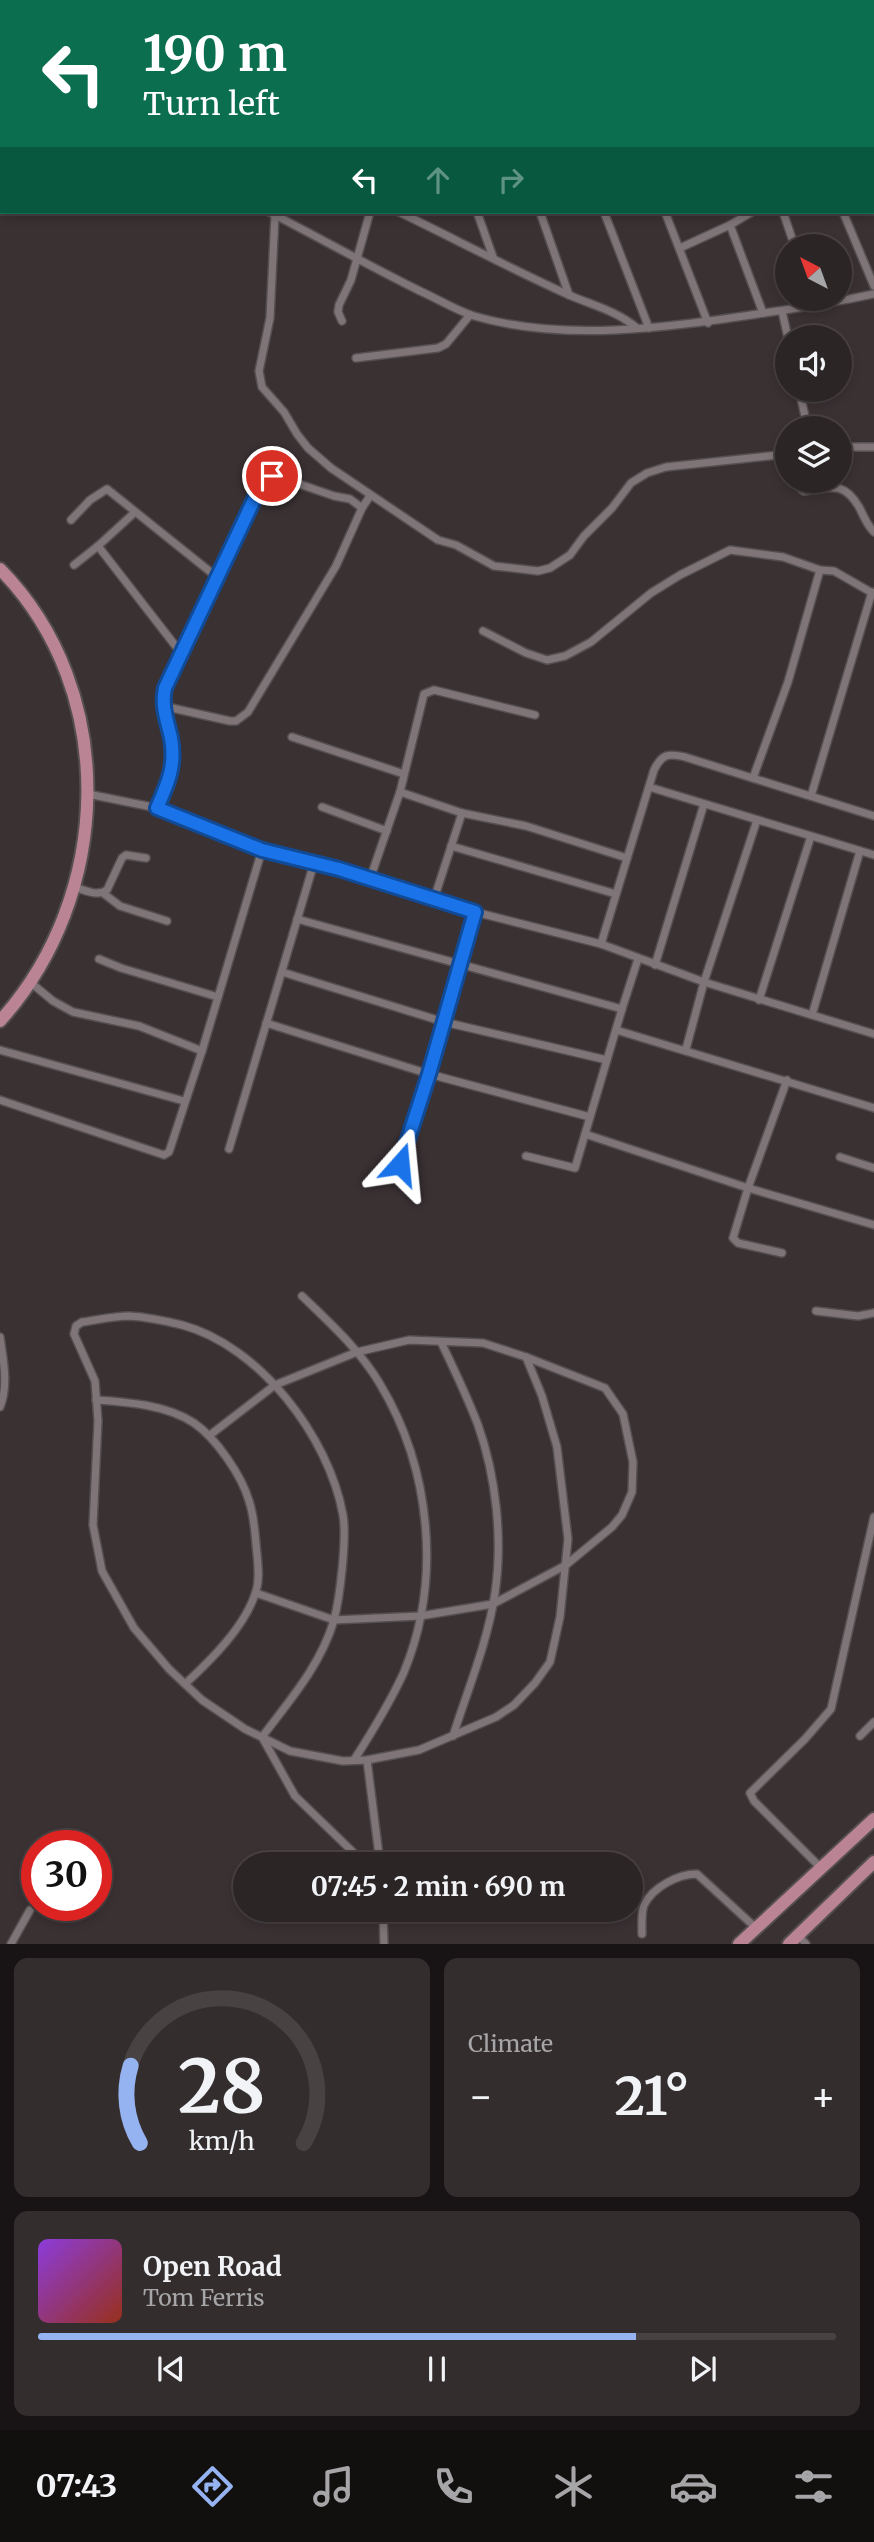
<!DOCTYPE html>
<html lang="en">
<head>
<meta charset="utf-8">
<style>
	body { margin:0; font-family:Merriweather,serif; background:#342d2e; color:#f1f3f6; height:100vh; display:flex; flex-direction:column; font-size:26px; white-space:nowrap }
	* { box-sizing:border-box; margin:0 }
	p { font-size:23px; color:#a6a5a7 }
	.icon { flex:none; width:38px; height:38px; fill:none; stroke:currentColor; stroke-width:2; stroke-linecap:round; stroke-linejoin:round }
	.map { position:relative; height:1944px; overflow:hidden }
	.sheet { display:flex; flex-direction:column; gap:14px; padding:14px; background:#181415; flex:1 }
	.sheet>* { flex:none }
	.banner { position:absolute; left:0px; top:0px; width:875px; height:214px; box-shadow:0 4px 10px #0003,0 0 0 2px #484243; background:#0b6e4f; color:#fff; overflow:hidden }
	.needle { width:46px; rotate:319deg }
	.controls { position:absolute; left:775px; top:234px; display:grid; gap:14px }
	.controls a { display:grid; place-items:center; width:77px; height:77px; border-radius:50%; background:#2c2526; box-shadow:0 4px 10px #0003,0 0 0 2px #484243; font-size:35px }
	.speed { position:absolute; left:21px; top:1830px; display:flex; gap:14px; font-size:35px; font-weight:700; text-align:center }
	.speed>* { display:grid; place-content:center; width:91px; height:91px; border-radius:50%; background:#2c2526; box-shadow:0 4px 10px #0003,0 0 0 2px #484243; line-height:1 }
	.speed .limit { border:10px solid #d22; background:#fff; color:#111 }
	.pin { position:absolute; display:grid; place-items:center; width:60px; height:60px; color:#fff; margin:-30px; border:4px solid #fff; border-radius:50%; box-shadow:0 2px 7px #0007 }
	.me { position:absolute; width:77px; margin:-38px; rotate:18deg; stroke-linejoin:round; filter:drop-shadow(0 0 5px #0008) }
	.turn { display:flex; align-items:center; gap:24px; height:147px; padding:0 28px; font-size:32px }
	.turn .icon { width:91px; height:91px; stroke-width:2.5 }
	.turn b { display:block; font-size:49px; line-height:60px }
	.lanes { display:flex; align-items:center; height:66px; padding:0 28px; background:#0003; justify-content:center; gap:35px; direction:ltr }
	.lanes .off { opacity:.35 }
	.big { font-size:52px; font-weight:700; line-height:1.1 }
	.sheet .widget { flex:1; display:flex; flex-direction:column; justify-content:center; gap:10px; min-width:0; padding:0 24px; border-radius:14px; background:#342d2e }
	.sheet .dial { align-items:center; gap:0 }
	.dial svg { height:182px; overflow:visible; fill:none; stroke:#484243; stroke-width:7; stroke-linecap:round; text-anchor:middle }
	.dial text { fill:#f1f3f6; stroke:none }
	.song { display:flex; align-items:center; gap:21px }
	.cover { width:84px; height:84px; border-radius:10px; background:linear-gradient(135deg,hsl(270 70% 55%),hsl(10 70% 35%)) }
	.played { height:7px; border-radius:4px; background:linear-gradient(90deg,#95b2f1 75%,#484243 75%) }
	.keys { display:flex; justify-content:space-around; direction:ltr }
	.heat { display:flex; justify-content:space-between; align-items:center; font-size:38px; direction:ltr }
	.sheet .tiles { flex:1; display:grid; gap:14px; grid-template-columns:1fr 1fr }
	.widget:last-child { grid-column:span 2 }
	.trip { position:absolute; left:233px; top:1852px; width:410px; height:70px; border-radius:35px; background:#2c2526; box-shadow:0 4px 10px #0003,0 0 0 2px #484243; font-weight:700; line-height:70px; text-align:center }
	.menu { display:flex; height:112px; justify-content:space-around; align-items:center; background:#120f0f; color:#a6a5a7 }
	.menu .icon { width:49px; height:49px }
	.menu .on { color:#95b2f1 }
	.menu b { font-size:32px; color:#f1f3f6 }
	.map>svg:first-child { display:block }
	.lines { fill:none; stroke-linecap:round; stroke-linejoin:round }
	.minor-casing { stroke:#564f50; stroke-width:10 }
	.primary-casing { stroke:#564f50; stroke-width:16 }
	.minor { stroke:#7f7578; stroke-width:7 }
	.primary { stroke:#ba8495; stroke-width:12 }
	.route-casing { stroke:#114b97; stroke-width:18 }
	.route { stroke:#1a73e8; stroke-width:12 }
</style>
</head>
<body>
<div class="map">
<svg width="874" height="1944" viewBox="0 0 874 1944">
	<rect width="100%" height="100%" fill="#3a3133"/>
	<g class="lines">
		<g class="minor-casing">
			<g id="minor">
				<polyline points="157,0 159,2"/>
				<polyline points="257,0 260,2"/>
				<polyline points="515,0 516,2"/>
				<polyline points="577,0 578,2"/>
				<polyline points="756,0 757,2"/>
				<polyline points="79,2 81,0"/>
				<polyline points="347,2 350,0"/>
				<polyline points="455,2 458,0"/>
				<polyline points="668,2 671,0"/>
				<path d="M269 212C320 238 369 266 420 291 438 299 455 310 474 316 567 343 669 327 764 313 801 308 837 302 874 294"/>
				<path d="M399 212C455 239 511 269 569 295 592 305 617 311 637 328"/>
				<polyline points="477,212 493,257"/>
				<polyline points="540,212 569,295"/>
				<polyline points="604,212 649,328"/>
				<polyline points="665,212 708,323"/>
				<polyline points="783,212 795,247"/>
				<polyline points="843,212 874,286"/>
				<polyline points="275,215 270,318 259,371 262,387 284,412 297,434 308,448 331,468 438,540 456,545 494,566 538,571 550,568 570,555 584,536 612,508 631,483 647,473 666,467 788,454"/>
				<polyline points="730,225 763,313"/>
				<polyline points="680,248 730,225 752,212"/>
				<polyline points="782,311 788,338"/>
				<polyline points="342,321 338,312 339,305 351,280 370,212"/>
				<polyline points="356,358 438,348 446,344 470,315"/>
				<polyline points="799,390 808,429"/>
				<polyline points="840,447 874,447"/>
				<path d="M801 481V489L804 491C831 488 843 480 859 507 864 516 866 524 874 532"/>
				<polyline points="71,520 90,500 107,489 218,578"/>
				<polyline points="98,546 181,653"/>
				<polyline points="74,565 98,546 134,513"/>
				<polyline points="483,631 526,653 547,660 565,656 591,642 651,593 680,575 730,550 783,557 820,570 834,571 874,594"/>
				<polyline points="163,706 230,721 236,721 248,712 336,566 362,508 370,496"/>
				<polyline points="292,737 404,774"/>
				<polyline points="753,778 788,682 820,570"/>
				<polyline points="649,787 874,855"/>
				<polyline points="400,792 462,813 526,826 627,858"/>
				<polyline points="88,794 157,808 262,850 339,869 475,912 601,944 704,982 874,1034"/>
				<polyline points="811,796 872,592"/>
				<polyline points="322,807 387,831"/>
				<path d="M157 808C168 783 176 766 171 738 167 720 161 706 165 688L260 487 269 477 276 476 334 496 350 499 362 508"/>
				<polyline points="451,846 616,894"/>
				<polyline points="370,879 400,792 424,694 434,690 535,715"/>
				<path d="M74 887C85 890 97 897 107 890L122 858 126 855 146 858"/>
				<polyline points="103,893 120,906 167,921"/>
				<polyline points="434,899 462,813"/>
				<polyline points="297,919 622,1009 638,959"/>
				<path d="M601 944 654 770C662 754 668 753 685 757L874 816"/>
				<polyline points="99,959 121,968 218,997"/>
				<polyline points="655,965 704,804"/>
				<polyline points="282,972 444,1022 607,1060"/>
				<polyline points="30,982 53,1001 73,1012 139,1026 202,1051"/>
				<polyline points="759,1000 811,836"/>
				<polyline points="812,1015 860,851"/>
				<polyline points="266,1023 429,1074 590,1117"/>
				<polyline points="616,1030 874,1108"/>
				<polyline points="686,1049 704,982 757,820"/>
				<polyline points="0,1050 184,1101"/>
				<polyline points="0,1100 164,1155 169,1152 202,1051 262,850"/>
				<polyline points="585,1134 748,1188 874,1225"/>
				<polyline points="229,1149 314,863"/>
				<polyline points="526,1156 575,1168 622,1009"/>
				<polyline points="840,1157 874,1168"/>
				<polyline points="400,1164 429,1074 475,912"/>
				<polyline points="782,1253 738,1243 733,1238 748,1188 787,1080"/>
				<path d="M302 1296C330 1323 360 1350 380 1384 431 1469 442 1580 404 1672 390 1703 372 1732 354 1760"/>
				<polyline points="816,1311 858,1316 874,1313"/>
				<path d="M0 1337C3 1359 9 1385 0 1407"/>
				<path d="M441 1342C454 1369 467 1396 478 1425 496 1476 503 1539 495 1593 488 1641 468 1689 453 1736"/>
				<path d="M96 1400C128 1402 167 1405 194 1423 216 1438 242 1476 249 1501 255 1518 255 1537 257 1554 258 1566 260 1579 256 1591 246 1626 210 1661 185 1684"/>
				<polyline points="210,1435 275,1385 357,1352 409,1340 483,1343 526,1357 605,1388 623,1414 633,1462 632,1492 622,1515 612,1527 566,1565 493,1604 420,1616 334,1620 256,1593"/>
				<polyline points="860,1736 874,1722"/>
				<polyline points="367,1760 380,1863"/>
				<path d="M380 1862 356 1855 295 1796 262 1737C289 1701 321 1665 334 1620 340 1597 347 1538 343 1515 329 1437 260 1346 182 1325 166 1321 145 1317 129 1316 114 1316 97 1320 82 1322L76 1326 74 1334 95 1381 98 1421 93 1525 102 1571 134 1628 169 1669 202 1700 245 1729 290 1751 343 1761 367 1760 419 1750 496 1717 514 1705 535 1683 550 1662 560 1617 568 1539 557 1447 542 1396 526 1357"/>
				<polyline points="821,1868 754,1801 750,1793 805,1739 831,1709 874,1517"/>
				<polyline points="383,1909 384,1944"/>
				<path d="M642 1934C642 1925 641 1912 644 1905 653 1887 678 1874 697 1874L756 1928"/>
				<polyline points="798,1935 806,1944"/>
				<polyline points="11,1944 30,1910"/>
			</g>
		</g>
		<g class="primary-casing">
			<g id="primary">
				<path d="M0 569C120 691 113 896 0 1021"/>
				<polyline points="739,1944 874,1819"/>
				<polyline points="789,1944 874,1862"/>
			</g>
		</g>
		<use href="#minor" class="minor"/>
		<use href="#primary" class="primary"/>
	</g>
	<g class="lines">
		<g class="route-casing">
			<path id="route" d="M272 476 260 487 165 688C161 706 167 720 171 738 176 766 168 783 157 808L262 850 339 869 475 912 429 1074 400 1164"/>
		</g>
		<use href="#route" class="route"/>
	</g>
</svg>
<div class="controls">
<a><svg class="needle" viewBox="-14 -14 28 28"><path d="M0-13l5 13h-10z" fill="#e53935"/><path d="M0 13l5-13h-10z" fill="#a6a5a7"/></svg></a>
<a><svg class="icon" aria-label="sound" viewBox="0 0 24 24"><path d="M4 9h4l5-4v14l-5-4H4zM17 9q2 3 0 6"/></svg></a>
<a><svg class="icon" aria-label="layers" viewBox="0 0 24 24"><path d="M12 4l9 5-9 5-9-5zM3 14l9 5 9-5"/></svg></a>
</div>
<div class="speed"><div class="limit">30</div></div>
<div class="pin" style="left:272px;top:476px;background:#d93025"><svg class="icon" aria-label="arrive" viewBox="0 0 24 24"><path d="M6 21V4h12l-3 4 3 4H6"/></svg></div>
<svg class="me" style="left:400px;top:1164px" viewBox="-20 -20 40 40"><path d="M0-17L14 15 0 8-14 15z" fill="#1a73e8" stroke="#fff" stroke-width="4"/></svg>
<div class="trip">07:45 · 2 min · 690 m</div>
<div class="banner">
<div class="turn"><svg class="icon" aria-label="left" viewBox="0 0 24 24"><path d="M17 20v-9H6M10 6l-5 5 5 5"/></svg><div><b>190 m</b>Turn left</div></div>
<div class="lanes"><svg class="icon" aria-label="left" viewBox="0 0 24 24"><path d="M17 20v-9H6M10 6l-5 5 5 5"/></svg><svg class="icon off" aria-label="ahead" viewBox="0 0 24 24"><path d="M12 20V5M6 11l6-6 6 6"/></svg><svg class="icon off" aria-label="right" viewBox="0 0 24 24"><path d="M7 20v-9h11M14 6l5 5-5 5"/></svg></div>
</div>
</div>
<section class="sheet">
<div class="tiles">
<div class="widget dial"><svg viewBox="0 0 100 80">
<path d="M14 69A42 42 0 1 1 86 69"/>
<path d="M14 69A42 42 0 0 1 10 35" stroke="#95b2f1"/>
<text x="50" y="56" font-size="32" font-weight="700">28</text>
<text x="50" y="72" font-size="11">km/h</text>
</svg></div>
<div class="widget"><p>Climate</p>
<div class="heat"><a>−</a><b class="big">21°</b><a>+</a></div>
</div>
<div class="widget">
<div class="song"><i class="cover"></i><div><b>Open Road</b><p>Tom Ferris</p></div></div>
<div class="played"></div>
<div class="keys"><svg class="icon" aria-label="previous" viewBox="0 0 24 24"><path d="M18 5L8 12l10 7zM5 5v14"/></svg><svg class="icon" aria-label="pause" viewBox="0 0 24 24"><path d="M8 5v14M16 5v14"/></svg><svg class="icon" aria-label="next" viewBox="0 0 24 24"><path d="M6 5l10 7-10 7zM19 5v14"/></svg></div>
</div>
</div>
</section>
<nav class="menu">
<b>07:43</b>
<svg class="icon on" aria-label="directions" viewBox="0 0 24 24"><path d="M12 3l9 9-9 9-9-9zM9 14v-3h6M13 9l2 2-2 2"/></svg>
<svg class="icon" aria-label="music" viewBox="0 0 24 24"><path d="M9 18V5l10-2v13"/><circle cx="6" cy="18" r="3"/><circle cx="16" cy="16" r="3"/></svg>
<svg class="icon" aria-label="phone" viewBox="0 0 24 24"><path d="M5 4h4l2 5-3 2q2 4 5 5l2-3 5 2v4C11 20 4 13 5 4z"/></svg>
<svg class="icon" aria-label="climate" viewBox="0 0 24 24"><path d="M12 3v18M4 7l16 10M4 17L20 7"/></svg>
<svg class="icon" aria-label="car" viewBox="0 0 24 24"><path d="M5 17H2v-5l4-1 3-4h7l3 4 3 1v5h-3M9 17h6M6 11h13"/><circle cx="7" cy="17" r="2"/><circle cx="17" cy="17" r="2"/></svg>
<svg class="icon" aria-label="filters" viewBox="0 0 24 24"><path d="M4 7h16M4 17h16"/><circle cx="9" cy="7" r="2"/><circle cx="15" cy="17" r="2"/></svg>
</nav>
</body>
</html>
